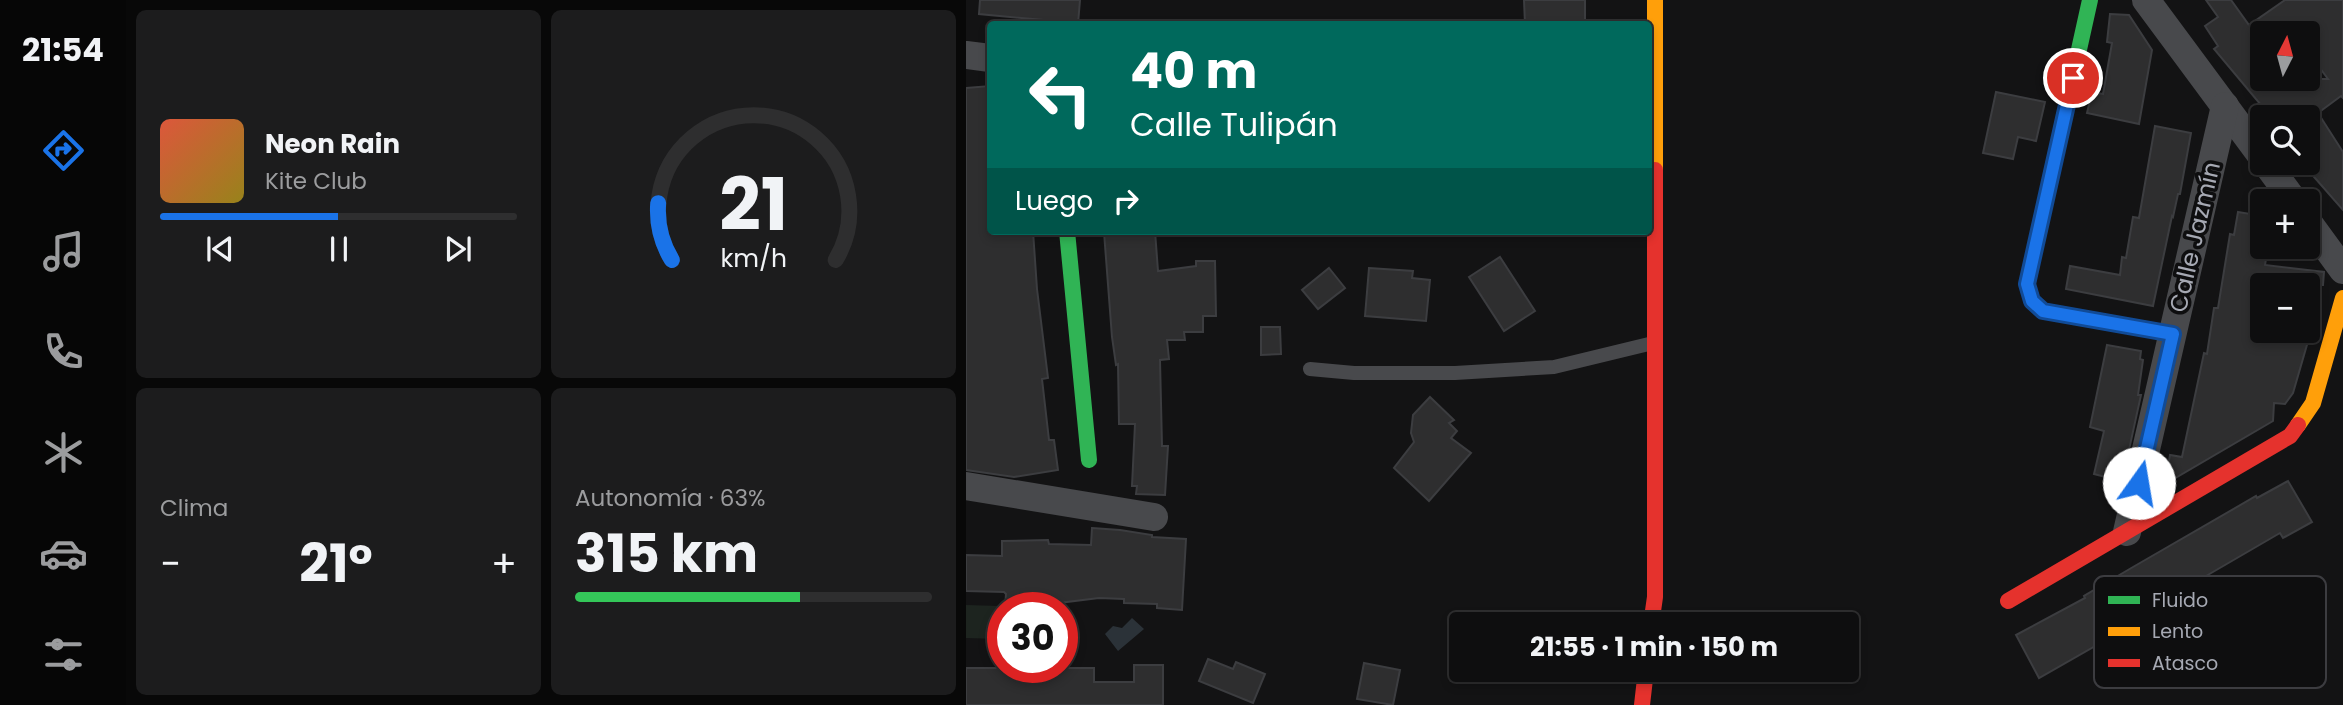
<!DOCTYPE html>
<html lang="es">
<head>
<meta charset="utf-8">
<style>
	body { margin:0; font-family:Poppins,sans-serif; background:#1c1c1d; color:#f1f3f6; height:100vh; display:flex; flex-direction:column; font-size:26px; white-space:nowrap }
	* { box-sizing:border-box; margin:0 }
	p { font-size:23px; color:#9b9c9e }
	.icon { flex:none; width:38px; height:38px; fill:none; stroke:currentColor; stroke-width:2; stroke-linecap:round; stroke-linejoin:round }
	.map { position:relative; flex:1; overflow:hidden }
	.panel { display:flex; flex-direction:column; gap:10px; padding:10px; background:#080808; width:840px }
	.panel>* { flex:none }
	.guide { position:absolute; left:21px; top:21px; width:665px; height:214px; border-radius:7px; box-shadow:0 4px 10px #0003,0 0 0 2px #2e2e2f; background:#00695c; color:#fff; overflow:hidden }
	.needle { width:46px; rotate:6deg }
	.tools { position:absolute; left:1284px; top:21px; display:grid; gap:14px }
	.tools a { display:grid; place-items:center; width:70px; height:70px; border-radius:7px; background:#0e0e0f; box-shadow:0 4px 10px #0003,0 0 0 2px #2e2e2f; font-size:35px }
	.speed { position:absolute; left:21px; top:592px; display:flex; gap:14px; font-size:35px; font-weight:700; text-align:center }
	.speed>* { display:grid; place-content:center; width:91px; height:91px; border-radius:50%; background:#0e0e0f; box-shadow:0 4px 10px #0003,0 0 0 2px #2e2e2f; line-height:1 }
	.speed .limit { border:10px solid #d22; background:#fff; color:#111 }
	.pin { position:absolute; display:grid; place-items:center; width:60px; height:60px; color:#fff; margin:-30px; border:4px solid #fff; border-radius:50%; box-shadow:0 2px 7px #0007 }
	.me { position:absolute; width:77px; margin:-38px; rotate:13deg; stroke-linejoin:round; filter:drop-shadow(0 0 5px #0008) }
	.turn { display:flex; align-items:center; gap:24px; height:147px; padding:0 28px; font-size:32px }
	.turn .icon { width:91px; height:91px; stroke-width:2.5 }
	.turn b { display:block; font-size:49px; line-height:60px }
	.then { display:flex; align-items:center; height:66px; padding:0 28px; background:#0003; gap:14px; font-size:26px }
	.big { font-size:52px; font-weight:700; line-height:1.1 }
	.panel .widget { flex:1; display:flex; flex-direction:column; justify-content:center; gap:10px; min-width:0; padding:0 24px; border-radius:10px; background:#1c1c1d }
	.panel .dial { align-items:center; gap:0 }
	.dial svg { height:182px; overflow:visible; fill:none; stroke:#2e2e2f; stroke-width:7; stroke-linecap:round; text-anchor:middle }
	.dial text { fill:#f1f3f6; stroke:none }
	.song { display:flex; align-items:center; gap:21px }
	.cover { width:84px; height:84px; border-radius:10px; background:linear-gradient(135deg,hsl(10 70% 55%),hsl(50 70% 35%)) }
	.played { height:7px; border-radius:4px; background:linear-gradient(90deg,#1a73e8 50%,#2e2e2f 50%) }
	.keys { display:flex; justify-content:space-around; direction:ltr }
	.heat { display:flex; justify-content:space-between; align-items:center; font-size:38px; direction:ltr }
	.charge { height:10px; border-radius:5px; background:linear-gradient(90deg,#34c759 63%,#2e2e2f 0) }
	.panel .tiles { flex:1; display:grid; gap:10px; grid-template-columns:repeat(2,1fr) }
	.trip { position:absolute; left:483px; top:612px; width:410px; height:70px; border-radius:7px; background:#0e0e0f; box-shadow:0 4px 10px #0003,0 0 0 2px #2e2e2f; font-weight:700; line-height:70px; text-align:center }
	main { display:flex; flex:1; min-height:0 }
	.tab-bar { display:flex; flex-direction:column; width:126px; justify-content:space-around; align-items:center; background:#060606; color:#9b9c9e }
	.tab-bar .icon { width:49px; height:49px }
	.tab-bar .current { color:#1a73e8 }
	.tab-bar b { font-size:32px; color:#f1f3f6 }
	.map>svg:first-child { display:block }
	.green { fill:#1d241f }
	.water { fill:#2b3238 }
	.building { fill:#2e2e2f; stroke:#3c3d40; stroke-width:2; fill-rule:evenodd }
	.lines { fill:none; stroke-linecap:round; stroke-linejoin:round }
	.lane { stroke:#48494c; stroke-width:14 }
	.street { stroke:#48494c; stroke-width:28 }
	.fast { stroke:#30b455; stroke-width:16 }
	.slow { stroke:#ff9f0a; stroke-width:16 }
	.jam { stroke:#e5322d; stroke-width:16 }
	.route-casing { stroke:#114b97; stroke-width:18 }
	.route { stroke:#1a73e8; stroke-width:12 }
	.labels { text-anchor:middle; stroke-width:7; stroke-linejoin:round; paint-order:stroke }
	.street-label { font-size:24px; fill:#a6a9b3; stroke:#0e0e0f }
	.key { fill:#0e0e0f; stroke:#3c3c40; stroke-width:2 }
	.key-label { font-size:19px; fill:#a6a9b3 }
</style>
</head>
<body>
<main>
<nav class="tab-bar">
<b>21:54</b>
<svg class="icon current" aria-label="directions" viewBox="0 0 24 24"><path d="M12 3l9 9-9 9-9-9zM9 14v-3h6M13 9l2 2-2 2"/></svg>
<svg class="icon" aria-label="music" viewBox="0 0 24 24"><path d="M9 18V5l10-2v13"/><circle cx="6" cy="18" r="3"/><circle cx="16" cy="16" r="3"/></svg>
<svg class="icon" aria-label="phone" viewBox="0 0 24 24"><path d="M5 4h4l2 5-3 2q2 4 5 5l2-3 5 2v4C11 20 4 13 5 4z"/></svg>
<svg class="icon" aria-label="climate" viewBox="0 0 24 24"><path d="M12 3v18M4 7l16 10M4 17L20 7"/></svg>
<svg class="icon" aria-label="car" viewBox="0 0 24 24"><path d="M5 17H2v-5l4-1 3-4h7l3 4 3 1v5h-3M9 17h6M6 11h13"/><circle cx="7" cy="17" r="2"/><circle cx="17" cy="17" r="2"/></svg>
<svg class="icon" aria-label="filters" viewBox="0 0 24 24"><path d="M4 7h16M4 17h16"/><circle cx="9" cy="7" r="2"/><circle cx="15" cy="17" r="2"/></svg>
</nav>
<section class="panel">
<div class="tiles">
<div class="widget">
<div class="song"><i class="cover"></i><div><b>Neon Rain</b><p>Kite Club</p></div></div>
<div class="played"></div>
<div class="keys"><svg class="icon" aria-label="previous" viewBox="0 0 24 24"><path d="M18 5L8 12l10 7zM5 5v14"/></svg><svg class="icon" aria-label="pause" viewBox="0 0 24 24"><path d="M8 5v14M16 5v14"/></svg><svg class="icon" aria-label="next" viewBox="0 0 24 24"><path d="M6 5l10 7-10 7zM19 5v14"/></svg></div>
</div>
<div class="widget dial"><svg viewBox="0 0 100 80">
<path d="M14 69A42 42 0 1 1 86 69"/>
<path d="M14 69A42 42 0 0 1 8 44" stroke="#1a73e8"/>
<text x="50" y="56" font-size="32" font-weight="700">21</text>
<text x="50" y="72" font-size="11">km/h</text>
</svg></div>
<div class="widget"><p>Clima</p>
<div class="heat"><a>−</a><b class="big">21°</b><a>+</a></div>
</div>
<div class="widget"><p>Autonomía · 63%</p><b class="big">315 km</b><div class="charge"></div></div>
</div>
</section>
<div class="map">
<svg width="1377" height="705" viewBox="0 0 1377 705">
	<rect width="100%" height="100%" fill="#131314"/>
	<polygon class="green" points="0,605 34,606 33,639 0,638"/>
	<polygon class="water" points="166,618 178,629 152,651 139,634 147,626 156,628"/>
	<g class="building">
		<polygon points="14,0 114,0 112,24 76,24 77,20 13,14"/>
		<polygon points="558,0 619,0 619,24 559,24"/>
		<path d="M1240 0H1265L1283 25 1319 0H1377V98L1375 96 1352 113 1377 152V210L1342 170V117H1305L1248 49 1252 46 1239 26 1252 17ZM1320 22 1328 33H1342V52L1362 79H1297V33H1304Z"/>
		<polygon points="1144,14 1163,15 1186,50 1173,124 1121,113 1126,92 1137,94 1146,43 1141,42"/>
		<polygon points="24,86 24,231 67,231 71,289 82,378 76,379 83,440 88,440 92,470 48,477 0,470 0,88"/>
		<polygon points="1030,92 1079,102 1070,141 1052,137 1047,159 1017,153"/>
		<polygon points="1189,126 1225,133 1214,194 1212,194 1207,217 1206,216 1187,306 1100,289 1104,266 1154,275 1156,257 1160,258 1167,217 1173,218"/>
		<polygon points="1272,212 1297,216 1297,247 1302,247 1299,265 1358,272 1357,285 1294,285 1287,331 1345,331 1327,393 1319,404 1308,403 1307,421 1199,484 1204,455 1216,457 1238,353 1241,354 1248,308 1252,308 1264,234 1268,235"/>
		<polygon points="189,231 192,271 230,266 230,261 249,261 250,316 237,316 237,332 218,332 219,340 201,340 203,359 194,360 196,446 202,446 199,495 170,494 171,486 166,486 169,424 153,424 152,364 150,365 146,337 138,232"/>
		<polygon points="534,257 569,311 538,331 503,277"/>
		<polygon points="363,268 379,288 352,309 336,290"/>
		<polygon points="403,268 447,271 446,278 464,280 460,321 399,316"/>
		<polygon points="295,327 314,327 315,354 295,355"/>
		<polygon points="1141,345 1175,351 1174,359 1177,360 1172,395 1175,395 1161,459 1152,458 1147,479 1128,474 1138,431 1124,427"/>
		<polygon points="464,397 488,420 483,423 491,431 485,438 505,453 463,501 428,468 448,442 445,433 447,415"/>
		<polygon points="1322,481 1346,522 1317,538 1314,533 1228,583 1231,588 1191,610 1189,606 1149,629 1152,633 1073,678 1050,635 1119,598 1118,596 1167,567 1290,496 1291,498"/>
		<polygon points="126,528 154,530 186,535 186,537 220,539 216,610 191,608 191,604 158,603 158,599 133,598 85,604 85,607 39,607 40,594 38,592 0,591 0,555 36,556 36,541 82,540 83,544 125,545"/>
		<polygon points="242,659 267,669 270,662 299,674 287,703 233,681"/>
		<polygon points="398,663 434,670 427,705 391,699"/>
		<polygon points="168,665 197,665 197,705 0,705 0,668 128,668 128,682 168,682"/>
	</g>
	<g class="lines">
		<polyline class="lane" points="344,369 388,373 489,373 588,367 687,343"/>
		<g class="street">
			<polyline points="1180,0 1297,158"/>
			<polyline points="0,55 24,58"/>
			<polyline points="1300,163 1328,201"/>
			<polyline points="1342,222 1377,270"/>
			<polyline points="0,486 188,517"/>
			<polyline points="1161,532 1259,106"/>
		</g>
		<g class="fast">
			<polyline points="1124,0 1061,284 1066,301 1077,311 1207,334"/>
			<polyline points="101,231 123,460"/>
		</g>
		<g class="slow">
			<polyline points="689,0 689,170"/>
			<polyline points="1332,425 1347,403 1377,298"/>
		</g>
		<g class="jam">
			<polyline points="1042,601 1324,436 1332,425"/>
			<polyline points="685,625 689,597 689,170"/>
			<polyline points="676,705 680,670"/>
		</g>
	</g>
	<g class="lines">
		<g class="route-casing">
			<polyline id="route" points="1107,78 1061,284 1066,301 1077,311 1207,334 1173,483"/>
		</g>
		<use href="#route" class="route"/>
	</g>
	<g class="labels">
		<g class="street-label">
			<text transform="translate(1229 237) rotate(-77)" y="8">Calle Jazmín</text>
		</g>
	</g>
	<rect x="1128" y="576" width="232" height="112" rx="10" class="key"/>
	<rect x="1142" y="596" width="32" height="8" fill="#30b455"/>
	<rect x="1142" y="627" width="32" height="9" fill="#ff9f0a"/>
	<rect x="1142" y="659" width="32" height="8" fill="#e5322d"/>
	<g class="key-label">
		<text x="1186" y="607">Fluido</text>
		<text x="1186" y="638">Lento</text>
		<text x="1186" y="670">Atasco</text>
	</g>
</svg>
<div class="tools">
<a><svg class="needle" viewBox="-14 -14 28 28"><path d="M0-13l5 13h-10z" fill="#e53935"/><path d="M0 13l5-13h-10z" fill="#9b9c9e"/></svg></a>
<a><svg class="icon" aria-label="search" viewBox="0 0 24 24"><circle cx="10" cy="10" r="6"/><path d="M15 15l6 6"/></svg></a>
<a>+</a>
<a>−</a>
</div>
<div class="speed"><div class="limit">30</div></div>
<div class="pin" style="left:1107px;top:78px;background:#d93025"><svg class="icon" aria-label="arrive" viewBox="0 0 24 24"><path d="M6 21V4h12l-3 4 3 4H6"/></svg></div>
<svg class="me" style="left:1173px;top:483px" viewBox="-20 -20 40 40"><circle r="19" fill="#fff"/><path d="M0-13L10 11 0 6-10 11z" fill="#1a73e8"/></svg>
<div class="trip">21:55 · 1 min · 150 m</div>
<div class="guide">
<div class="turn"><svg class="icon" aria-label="left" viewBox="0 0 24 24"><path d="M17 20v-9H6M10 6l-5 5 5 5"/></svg><div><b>40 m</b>Calle Tulipán</div></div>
<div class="then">Luego<svg class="icon" aria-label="right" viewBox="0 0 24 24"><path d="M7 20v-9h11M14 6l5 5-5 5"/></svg></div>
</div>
</div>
</main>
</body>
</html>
